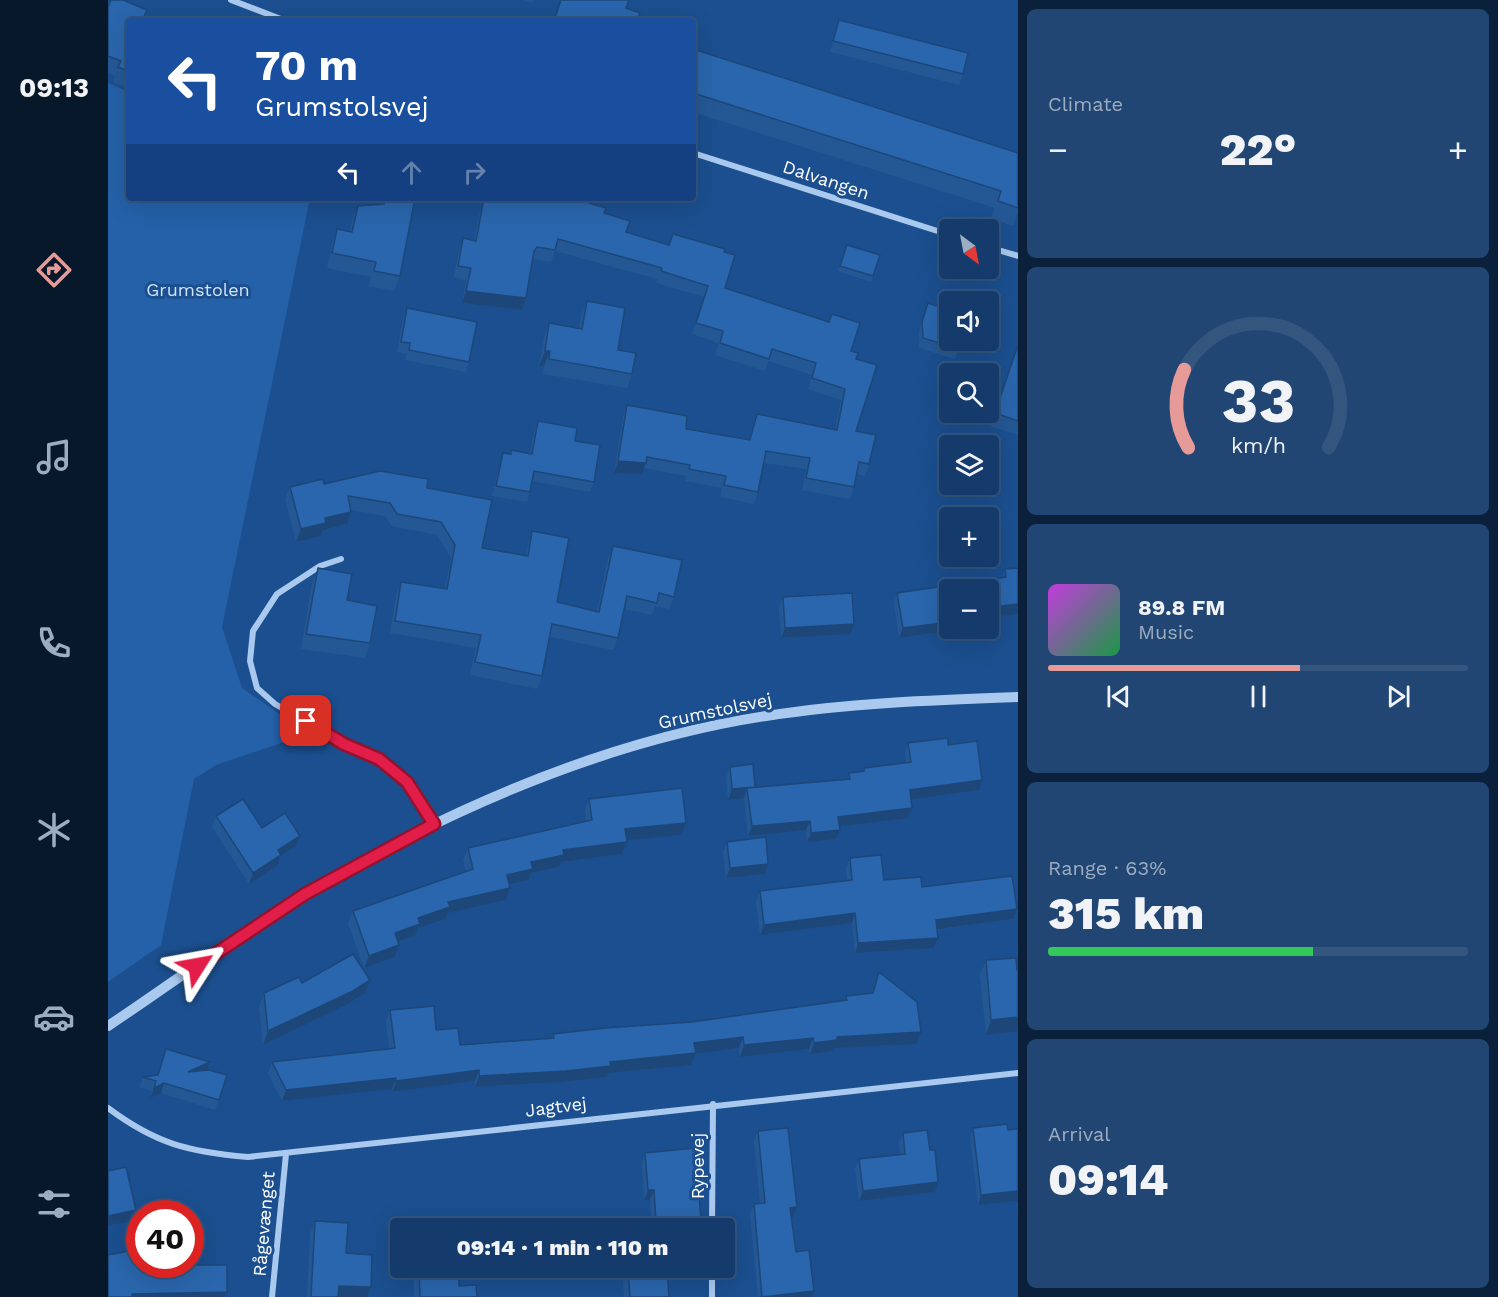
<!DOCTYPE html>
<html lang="en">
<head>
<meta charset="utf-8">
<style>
	body { margin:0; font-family:"Work Sans",sans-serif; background:#214673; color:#f1f3f6; height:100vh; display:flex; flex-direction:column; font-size:22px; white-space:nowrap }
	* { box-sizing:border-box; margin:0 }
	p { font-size:20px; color:#9dadc1 }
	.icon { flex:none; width:33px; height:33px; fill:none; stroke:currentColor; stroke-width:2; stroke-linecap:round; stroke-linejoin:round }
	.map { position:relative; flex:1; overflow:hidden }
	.details { display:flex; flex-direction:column; gap:9px; padding:9px; background:#0b203b; width:480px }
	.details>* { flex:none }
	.hud { position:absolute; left:18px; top:18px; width:570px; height:183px; border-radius:6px; box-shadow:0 6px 24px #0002,0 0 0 2px #33557e; background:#1a4fa0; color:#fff; overflow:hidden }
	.needle { width:39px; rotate:148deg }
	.controls { position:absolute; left:831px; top:219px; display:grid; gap:12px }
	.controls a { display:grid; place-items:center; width:60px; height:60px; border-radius:6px; background:#143b6b; box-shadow:0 6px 24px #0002,0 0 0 2px #33557e; font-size:30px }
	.speed { position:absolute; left:18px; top:1200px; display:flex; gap:12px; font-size:30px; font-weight:700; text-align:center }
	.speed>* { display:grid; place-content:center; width:78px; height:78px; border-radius:50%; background:#143b6b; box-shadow:0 6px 24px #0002,0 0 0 2px #33557e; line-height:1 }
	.speed .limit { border:9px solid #d22; background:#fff; color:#111 }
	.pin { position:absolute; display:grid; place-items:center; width:51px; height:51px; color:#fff; margin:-26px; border-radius:12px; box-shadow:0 3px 9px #0006 }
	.me { position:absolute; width:66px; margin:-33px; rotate:56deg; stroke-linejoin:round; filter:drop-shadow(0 0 4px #0008) }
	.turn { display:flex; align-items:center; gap:21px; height:126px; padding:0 30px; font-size:27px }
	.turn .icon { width:78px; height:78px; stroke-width:2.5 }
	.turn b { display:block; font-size:42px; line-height:51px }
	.lanes { display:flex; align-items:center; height:57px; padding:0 30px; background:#0003; justify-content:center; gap:30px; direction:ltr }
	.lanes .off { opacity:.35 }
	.big { font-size:45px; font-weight:800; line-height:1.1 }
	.details .tile { flex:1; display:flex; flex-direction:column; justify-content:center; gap:9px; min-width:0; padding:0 21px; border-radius:9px; background:#214673 }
	.details .dial { align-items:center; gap:0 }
	.dial svg { height:156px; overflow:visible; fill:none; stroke:#33557e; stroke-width:7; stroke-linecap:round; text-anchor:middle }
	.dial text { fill:#f1f3f6; stroke:none }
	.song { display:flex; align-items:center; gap:18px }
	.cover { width:72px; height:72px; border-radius:9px; background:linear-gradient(135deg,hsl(290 70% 55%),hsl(140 70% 35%)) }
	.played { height:6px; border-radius:3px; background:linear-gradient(90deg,#e69b98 60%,#33557e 60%) }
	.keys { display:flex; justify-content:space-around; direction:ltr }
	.heat { display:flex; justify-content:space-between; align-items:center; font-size:33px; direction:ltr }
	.charge { height:9px; border-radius:4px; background:linear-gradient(90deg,#34c759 63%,#33557e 0) }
	.trip { position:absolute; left:282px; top:1218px; width:345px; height:60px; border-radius:6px; background:#143b6b; box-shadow:0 6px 24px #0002,0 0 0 2px #33557e; font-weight:800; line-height:60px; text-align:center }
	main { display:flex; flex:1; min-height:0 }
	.tabs { display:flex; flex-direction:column; width:108px; justify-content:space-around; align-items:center; background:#08182b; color:#9dadc1 }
	.tabs .icon { width:42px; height:42px }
	.tabs .active { color:#e69b98 }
	.tabs b { font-size:27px; color:#f1f3f6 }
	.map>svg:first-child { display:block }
	.green { fill:#2461a8 }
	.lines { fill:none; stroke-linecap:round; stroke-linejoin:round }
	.minor { stroke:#a9c9ee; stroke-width:6 }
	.tertiary { stroke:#a9c9ee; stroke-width:10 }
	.wall { fill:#245895 }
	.shaded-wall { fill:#1d4779 }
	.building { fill:#2a66ad; stroke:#1d4779; stroke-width:1.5 }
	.route-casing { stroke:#92132f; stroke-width:15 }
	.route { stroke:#e11d48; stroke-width:10 }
	.labels { text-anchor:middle; stroke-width:6; stroke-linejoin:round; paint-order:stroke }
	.street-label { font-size:18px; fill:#fff; stroke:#1b4f8f }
	.park-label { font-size:18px; fill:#cfe3fa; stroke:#1b4f8f }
</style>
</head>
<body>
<main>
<nav class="tabs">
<b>09:13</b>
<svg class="icon active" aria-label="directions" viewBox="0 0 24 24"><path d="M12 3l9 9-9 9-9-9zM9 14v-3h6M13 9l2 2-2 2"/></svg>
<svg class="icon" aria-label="music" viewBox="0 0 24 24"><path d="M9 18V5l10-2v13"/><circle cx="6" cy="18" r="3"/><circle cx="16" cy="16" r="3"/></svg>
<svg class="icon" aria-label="phone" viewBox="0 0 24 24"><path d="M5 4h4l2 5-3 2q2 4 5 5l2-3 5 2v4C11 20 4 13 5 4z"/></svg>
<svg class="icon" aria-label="climate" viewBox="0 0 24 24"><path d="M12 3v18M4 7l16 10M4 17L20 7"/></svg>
<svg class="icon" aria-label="car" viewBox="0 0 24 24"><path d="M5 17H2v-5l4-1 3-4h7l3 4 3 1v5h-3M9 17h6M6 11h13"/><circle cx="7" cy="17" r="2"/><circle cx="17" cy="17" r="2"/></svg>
<svg class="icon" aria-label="filters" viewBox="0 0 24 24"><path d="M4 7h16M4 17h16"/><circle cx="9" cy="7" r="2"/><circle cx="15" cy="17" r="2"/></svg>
</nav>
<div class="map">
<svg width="910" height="1297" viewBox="0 0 910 1297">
	<rect width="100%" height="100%" fill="#1b4f8f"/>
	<polygon class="green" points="0,83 21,92 21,198 202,198 114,627 134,688 200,734 108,765 86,779 53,945 0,982"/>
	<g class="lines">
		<g class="minor">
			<polyline points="123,0 178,21"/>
			<polyline points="585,153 842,235"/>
			<polyline points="880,247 910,256"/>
			<polyline points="233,559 212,566 169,594 145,631 142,661 149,688 167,704 236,744 271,759 299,782 326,824"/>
			<path d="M0 1108C48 1144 81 1152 140 1157L910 1073"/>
			<polyline points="604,1228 605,1104"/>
			<polyline points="164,1297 178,1154"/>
			<polyline points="604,1297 604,1268"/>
		</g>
		<path class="tertiary" d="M0 1026C66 982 130 934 198 893 339 810 495 741 658 716 742 703 826 700 910 697"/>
	</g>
	<g class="wall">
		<polygon points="415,0 426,0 425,3"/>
		<polygon points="0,7 21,21 21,89 5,82 7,76 0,73"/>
		<polygon points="731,20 855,74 851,85 722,52"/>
		<polygon points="585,49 910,153 910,211 905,226 883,218 887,208 585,112"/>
		<polygon points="275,198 307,198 292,276 286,291 261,286 263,277 219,268 224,244 229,229 242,232 244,221 250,206 274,204"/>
		<polygon points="356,198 464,198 497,213 518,232 560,245 565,234 616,252 617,288 743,351 748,359 748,431 761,464 757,476 749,474 746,487 742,499 694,490 698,469 656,463 650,492 646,504 612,497 614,488 577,481 578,476 536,468 534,474 506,473 515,417 519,405 578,429 641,440 649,414 727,430 733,400 700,389 704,375 661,361 657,371 607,355 611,343 584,334 596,297 548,283 549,279 447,251 443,262 425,259 414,310 354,303 358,280 346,277 351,250 355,238 366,240 374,202"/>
		<polygon points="739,245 772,255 763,282 730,271"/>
		<polygon points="479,301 524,374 519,388 435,374 436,366 431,366 436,338 441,323 471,328 473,316"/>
		<polygon points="820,303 854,340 847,359 811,348 811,332"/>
		<polygon points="299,308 361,362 358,372 297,360 299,354 289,352 295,318"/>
		<polygon points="910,343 910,435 882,426"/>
		<polygon points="430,421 467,441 486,482 482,492 424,481 422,492 419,502 384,496 392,463 395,453 402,454 403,450 422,453 426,432"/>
		<polygon points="216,484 319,488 374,548 417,556 420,544 424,531 449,602 489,611 500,558 505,546 566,597 561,609 547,606 544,615 516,609 510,638 505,650 442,637 434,676 429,689 362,675 368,648 282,633 288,595 293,582 337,589 343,558 329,535 284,526 277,516 243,510 239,524 215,530 213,536 188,542 177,499 182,487"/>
		<polygon points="210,568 262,643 257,658 193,649 204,583"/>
		<polygon points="910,568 888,616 886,637 865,640 864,628 880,628 880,590 842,628 861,628 791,638 786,603 789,593 894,577 897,569"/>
		<polygon points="675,597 746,624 742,634 673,638 671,607"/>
		<polygon points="800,743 840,745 871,790 803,799 804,808 800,818 731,826 728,839 699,842 698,830 640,836 636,798 620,800 618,777 622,767 647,788 739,780 741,773 755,771 756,768 798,763 797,753"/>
		<polygon points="481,799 573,835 518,840 514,854 453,862 451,867 423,873 421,880 401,885 398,900 340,913 337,919 310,928 307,936 290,942 291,945 287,957 256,968 240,923 245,911 358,872 355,860 360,848 478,821 477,810"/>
		<polygon points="108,816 154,828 192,836 188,846 172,856 169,866 141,884 104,827"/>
		<polygon points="619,842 660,864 657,874 618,878 615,852"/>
		<polygon points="742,858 776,880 814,887 905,919 829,930 830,938 826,948 747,953 744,923 652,935 648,902 652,891 739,881 738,868"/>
		<polygon points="878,960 909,970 878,1035 872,975"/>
		<polygon points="771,972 813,1032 809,1044 726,1048 725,1051 702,1054 701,1049 632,1057 631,1048 587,1054 584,1065 500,1073 499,1077 454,1082 367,1087 367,1081 284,1092 284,1089 174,1101 160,1073 164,1062 281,1048 278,1021 282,1010 328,1030 352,1045 444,1038 445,1034 584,1022 737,1000 738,996 764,993"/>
		<polygon points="194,983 257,993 240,1004 155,1045 151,1007 156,993"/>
		<polygon points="58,1049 99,1070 111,1100 107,1110 53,1093 42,1098 44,1091 32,1087 35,1077 49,1075"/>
		<polygon points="865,1128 900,1130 910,1129 910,1201 870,1205 862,1137"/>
		<polygon points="650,1131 689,1207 685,1217 684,1217 688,1252 706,1291 704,1297 650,1297 642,1214 646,1204 652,1203 646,1141"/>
		<polygon points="795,1133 822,1150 830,1182 827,1192 751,1201 747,1169 751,1159 792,1155 791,1143"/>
		<polygon points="537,1153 593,1219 590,1228 544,1228 542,1200 536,1200 534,1163"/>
		<polygon points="207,1221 238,1253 263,1287 259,1297 199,1297 202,1234"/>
		<polygon points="305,1268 351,1268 351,1286 369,1297 306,1297"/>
		<polygon points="514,1268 559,1268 561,1297 516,1297"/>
	</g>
	<g class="shaded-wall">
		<polygon points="358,291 418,298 414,310 354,303"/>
		<polygon points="437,351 442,351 436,366 431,366"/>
		<polygon points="510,461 538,463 534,474 506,473"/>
		<polygon points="243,512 239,524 215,530 213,536 188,542 193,529 217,518"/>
		<polygon points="910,604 910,614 883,617 886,607"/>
		<polygon points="842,622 842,628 861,628 791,638 795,628"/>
		<polygon points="746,624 742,634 673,638 677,628"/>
		<polygon points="889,627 886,637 865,640 869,630"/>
		<polygon points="874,780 871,790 798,800 802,790"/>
		<polygon points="647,787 639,788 636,798 620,800 624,789"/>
		<polygon points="804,808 800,818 727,827 730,817"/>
		<polygon points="702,821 698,830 640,836 644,826"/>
		<polygon points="578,823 573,835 513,841 517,829"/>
		<polygon points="732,830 728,839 699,842 703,833"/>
		<polygon points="192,836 188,846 172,856 169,866 141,884 145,873 170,850"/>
		<polygon points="519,842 514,854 453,862 451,867 423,873 421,880 395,886 399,875 423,862 455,850"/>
		<polygon points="660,864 657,874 618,878 622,868"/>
		<polygon points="402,888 398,900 340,913 337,919 310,928 307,936 282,944 287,933 310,918 340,902"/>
		<polygon points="909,909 905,919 824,930 828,920"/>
		<polygon points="747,913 744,923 652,935 656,925"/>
		<polygon points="830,938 826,948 747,953 750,943"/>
		<polygon points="291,945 287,957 256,968 261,956"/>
		<polygon points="262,980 257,993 240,1004 155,1045 160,1031"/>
		<polygon points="910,1017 910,1031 878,1035 883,1020"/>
		<polygon points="813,1032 809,1044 726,1048 725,1051 702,1054 706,1043 729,1037"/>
		<polygon points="635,1037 631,1048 587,1054 584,1065 500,1073 499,1077 454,1082 367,1087 371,1076 502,1062 586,1043"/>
		<polygon points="705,1038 701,1049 632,1057 636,1045"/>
		<polygon points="102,1062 98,1072 80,1072"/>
		<polygon points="371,1070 367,1081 284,1092 288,1081"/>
		<polygon points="288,1078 284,1089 174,1101 178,1090"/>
		<polygon points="56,1083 53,1093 42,1098 46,1088"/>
		<polygon points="830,1182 827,1192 751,1201 755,1191"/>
		<polygon points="540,1190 546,1190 542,1200 536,1200"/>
		<polygon points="910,1191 910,1201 870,1205 873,1195"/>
		<polygon points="689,1207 685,1217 679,1218 682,1208"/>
		<polygon points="28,1210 24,1221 0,1225 0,1216"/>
		<polygon points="593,1219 590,1228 545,1228 548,1222"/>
		<polygon points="231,1286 263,1287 259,1297 227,1297"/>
		<polygon points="706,1291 704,1297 654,1297"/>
		<polygon points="119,1292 117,1297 22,1297 24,1294"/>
	</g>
	<g class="building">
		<polygon points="3,0 15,0 39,10 34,21 21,21 21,72 10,67 13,61 0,56 0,7"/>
		<polygon points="453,0 521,0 518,8 532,13 529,21 446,21"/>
		<polygon points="731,20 860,53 855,74 725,41"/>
		<polygon points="585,49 910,153 910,208 890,201 893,191 585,93"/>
		<polygon points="277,198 307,198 292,276 266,271 268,262 224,253 229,229 244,232 250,206 276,204"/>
		<polygon points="376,198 464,198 498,208 496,213 522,221 518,232 561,245 565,234 617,249 616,252 627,255 617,288 721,322 724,314 752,323 743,351 750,353 748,359 769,365 748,431 768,435 761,464 751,462 746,487 698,478 702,458 658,451 650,492 616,485 618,476 581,469 582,465 539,457 538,463 510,461 519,405 579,416 578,429 642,440 649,414 729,430 737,389 704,378 708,363 664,349 661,359 612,343 615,331 588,323 600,286 553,271 554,268 450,239 447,250 429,247 426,251 418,298 358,291 363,268 350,266 355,238 368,241"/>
		<polygon points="739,245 772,255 765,276 732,266"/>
		<polygon points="479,301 517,308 510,350 528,353 524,374 441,359 442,351 437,351 441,323 474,329"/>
		<polygon points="820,303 842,310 842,340 854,340 851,349 815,338 814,322"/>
		<polygon points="299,308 369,322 361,362 301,350 302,343 293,342"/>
		<polygon points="910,345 910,421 887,413"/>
		<polygon points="430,421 469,428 467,441 492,445 486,482 426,471 422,492 388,486 395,453 403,454 403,450 424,454"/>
		<polygon points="272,471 320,479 319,488 384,500 374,548 420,556 424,531 461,538 449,602 491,612 505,546 574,560 566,597 551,593 549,603 519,596 510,638 444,624 434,676 367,662 373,635 287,621 293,582 339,589 347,545 333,522 289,514 282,503 240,496 243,512 217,518 218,523 193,529 182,487 215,479 216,484"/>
		<polygon points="210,568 244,574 239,600 269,606 262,643 198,634"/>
		<polygon points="910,568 910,604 886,607 889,627 880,628 880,590 842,590 842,622 795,628 789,593 898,577 897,569"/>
		<polygon points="744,593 746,624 677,628 675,597"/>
		<polygon points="840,738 840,745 869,741 874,780 802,790 804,808 730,817 732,830 703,833 702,821 644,826 639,788 742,779 741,773 756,771 756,768 803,762 800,743"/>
		<polygon points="645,764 647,787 624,789 622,767"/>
		<polygon points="574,788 578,823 517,829 519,842 455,850 456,855 423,862 425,869 399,875 402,888 340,902 342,907 310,918 312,924 287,933 291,945 261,956 245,911 365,869 360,848 484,820 481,799"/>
		<polygon points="135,799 154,828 177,813 192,836 170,850 173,855 145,873 108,816"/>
		<polygon points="658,837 660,864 622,868 619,842"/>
		<polygon points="773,855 776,880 813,877 814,887 904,876 909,909 828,920 830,938 750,943 747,913 656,925 652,891 744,880 742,858"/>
		<polygon points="245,954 262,980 245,991 160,1031 156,993 191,977 194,983"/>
		<polygon points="908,958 909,970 910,970 910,1017 883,1020 878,960"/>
		<polygon points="771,972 809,1002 813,1032 729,1037 729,1040 706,1043 705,1038 636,1045 635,1037 586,1043 588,1053 502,1062 503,1066 458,1071 371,1076 371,1070 288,1081 288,1078 178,1090 164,1062 287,1048 282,1010 326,1006 328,1030 350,1028 352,1045 446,1038 445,1034 498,1028 584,1022 739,1000 738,996 765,993"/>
		<polygon points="58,1049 102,1062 80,1072 101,1070 119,1075 111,1100 56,1083 46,1088 48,1081 35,1077 50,1075"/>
		<polygon points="899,1124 900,1130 910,1129 910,1191 873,1195 865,1128"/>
		<polygon points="680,1128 689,1207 682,1208 688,1252 701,1250 706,1291 654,1297 646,1204 657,1203 650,1131"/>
		<polygon points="819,1130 822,1150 827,1150 830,1182 755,1191 751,1159 797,1154 795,1133"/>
		<polygon points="587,1148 593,1219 548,1222 546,1190 540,1190 537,1153"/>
		<polygon points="18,1167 28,1210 0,1216 0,1171"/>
		<polygon points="207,1221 240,1223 238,1253 264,1255 263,1287 231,1286 230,1297 203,1297"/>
		<polygon points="82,1224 85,1224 85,1265 119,1265 119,1292 24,1294 24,1297 0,1297 0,1255 32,1249 32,1264 82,1264"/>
		<polygon points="311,1268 351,1268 351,1286 368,1285 369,1297 312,1297"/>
		<polygon points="520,1268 559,1268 561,1297 522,1297"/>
	</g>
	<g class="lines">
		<g class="route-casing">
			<polyline id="route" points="89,966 197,894 326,824 299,782 271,759 236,744 198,721"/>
		</g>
		<use href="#route" class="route"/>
	</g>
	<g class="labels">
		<g class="street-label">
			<text transform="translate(718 180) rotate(18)" y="6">Dalvangen</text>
			<text transform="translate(607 711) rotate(-12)" y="6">Grumstolsvej</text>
			<text transform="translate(448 1107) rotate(-7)" y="6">Jagtvej</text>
			<text transform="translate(590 1166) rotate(-90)" y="6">Rypevej</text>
			<text transform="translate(156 1224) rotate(-85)" y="6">Rågevænget</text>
		</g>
		<g class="park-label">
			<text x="90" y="296">Grumstolen</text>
		</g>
	</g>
</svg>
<div class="controls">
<a><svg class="needle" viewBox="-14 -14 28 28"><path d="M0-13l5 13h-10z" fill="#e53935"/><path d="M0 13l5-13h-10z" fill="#9dadc1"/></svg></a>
<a><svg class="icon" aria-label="sound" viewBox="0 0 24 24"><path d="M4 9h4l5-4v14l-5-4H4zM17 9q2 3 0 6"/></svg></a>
<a><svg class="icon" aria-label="search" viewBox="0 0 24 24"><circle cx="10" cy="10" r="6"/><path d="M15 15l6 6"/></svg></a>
<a><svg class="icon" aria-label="layers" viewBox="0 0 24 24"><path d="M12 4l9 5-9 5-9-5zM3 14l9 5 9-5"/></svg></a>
<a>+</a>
<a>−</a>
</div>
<div class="speed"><div class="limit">40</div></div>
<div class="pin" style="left:198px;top:721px;background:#d93025"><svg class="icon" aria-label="arrive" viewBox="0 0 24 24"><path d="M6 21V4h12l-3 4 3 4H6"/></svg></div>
<svg class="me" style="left:89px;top:966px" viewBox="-20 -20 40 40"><path d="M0-17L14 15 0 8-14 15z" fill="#e11d48" stroke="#fff" stroke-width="4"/></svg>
<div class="trip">09:14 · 1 min · 110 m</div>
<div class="hud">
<div class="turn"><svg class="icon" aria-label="left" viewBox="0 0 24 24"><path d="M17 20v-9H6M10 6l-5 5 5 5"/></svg><div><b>70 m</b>Grumstolsvej</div></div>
<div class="lanes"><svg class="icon" aria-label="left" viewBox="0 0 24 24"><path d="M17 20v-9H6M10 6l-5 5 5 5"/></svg><svg class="icon off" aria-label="ahead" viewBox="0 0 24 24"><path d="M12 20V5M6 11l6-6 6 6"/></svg><svg class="icon off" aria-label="right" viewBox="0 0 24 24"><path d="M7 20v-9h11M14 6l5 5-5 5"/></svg></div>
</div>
</div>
<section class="details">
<div class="tile"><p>Climate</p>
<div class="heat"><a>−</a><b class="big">22°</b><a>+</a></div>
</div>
<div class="tile dial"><svg viewBox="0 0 100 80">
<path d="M14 69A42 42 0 1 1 86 69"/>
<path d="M14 69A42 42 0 0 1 12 29" stroke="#e69b98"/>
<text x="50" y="56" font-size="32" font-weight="700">33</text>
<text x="50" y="72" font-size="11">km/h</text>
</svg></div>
<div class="tile">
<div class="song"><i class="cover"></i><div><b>89.8 FM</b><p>Music</p></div></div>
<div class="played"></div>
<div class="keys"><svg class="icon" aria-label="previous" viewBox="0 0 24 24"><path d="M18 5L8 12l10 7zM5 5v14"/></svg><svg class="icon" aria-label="pause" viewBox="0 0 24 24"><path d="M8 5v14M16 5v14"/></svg><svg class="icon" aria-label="next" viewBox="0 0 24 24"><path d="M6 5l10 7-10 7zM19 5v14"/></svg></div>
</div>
<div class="tile"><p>Range · 63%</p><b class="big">315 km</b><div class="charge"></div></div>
<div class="tile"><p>Arrival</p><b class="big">09:14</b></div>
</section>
</main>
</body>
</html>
